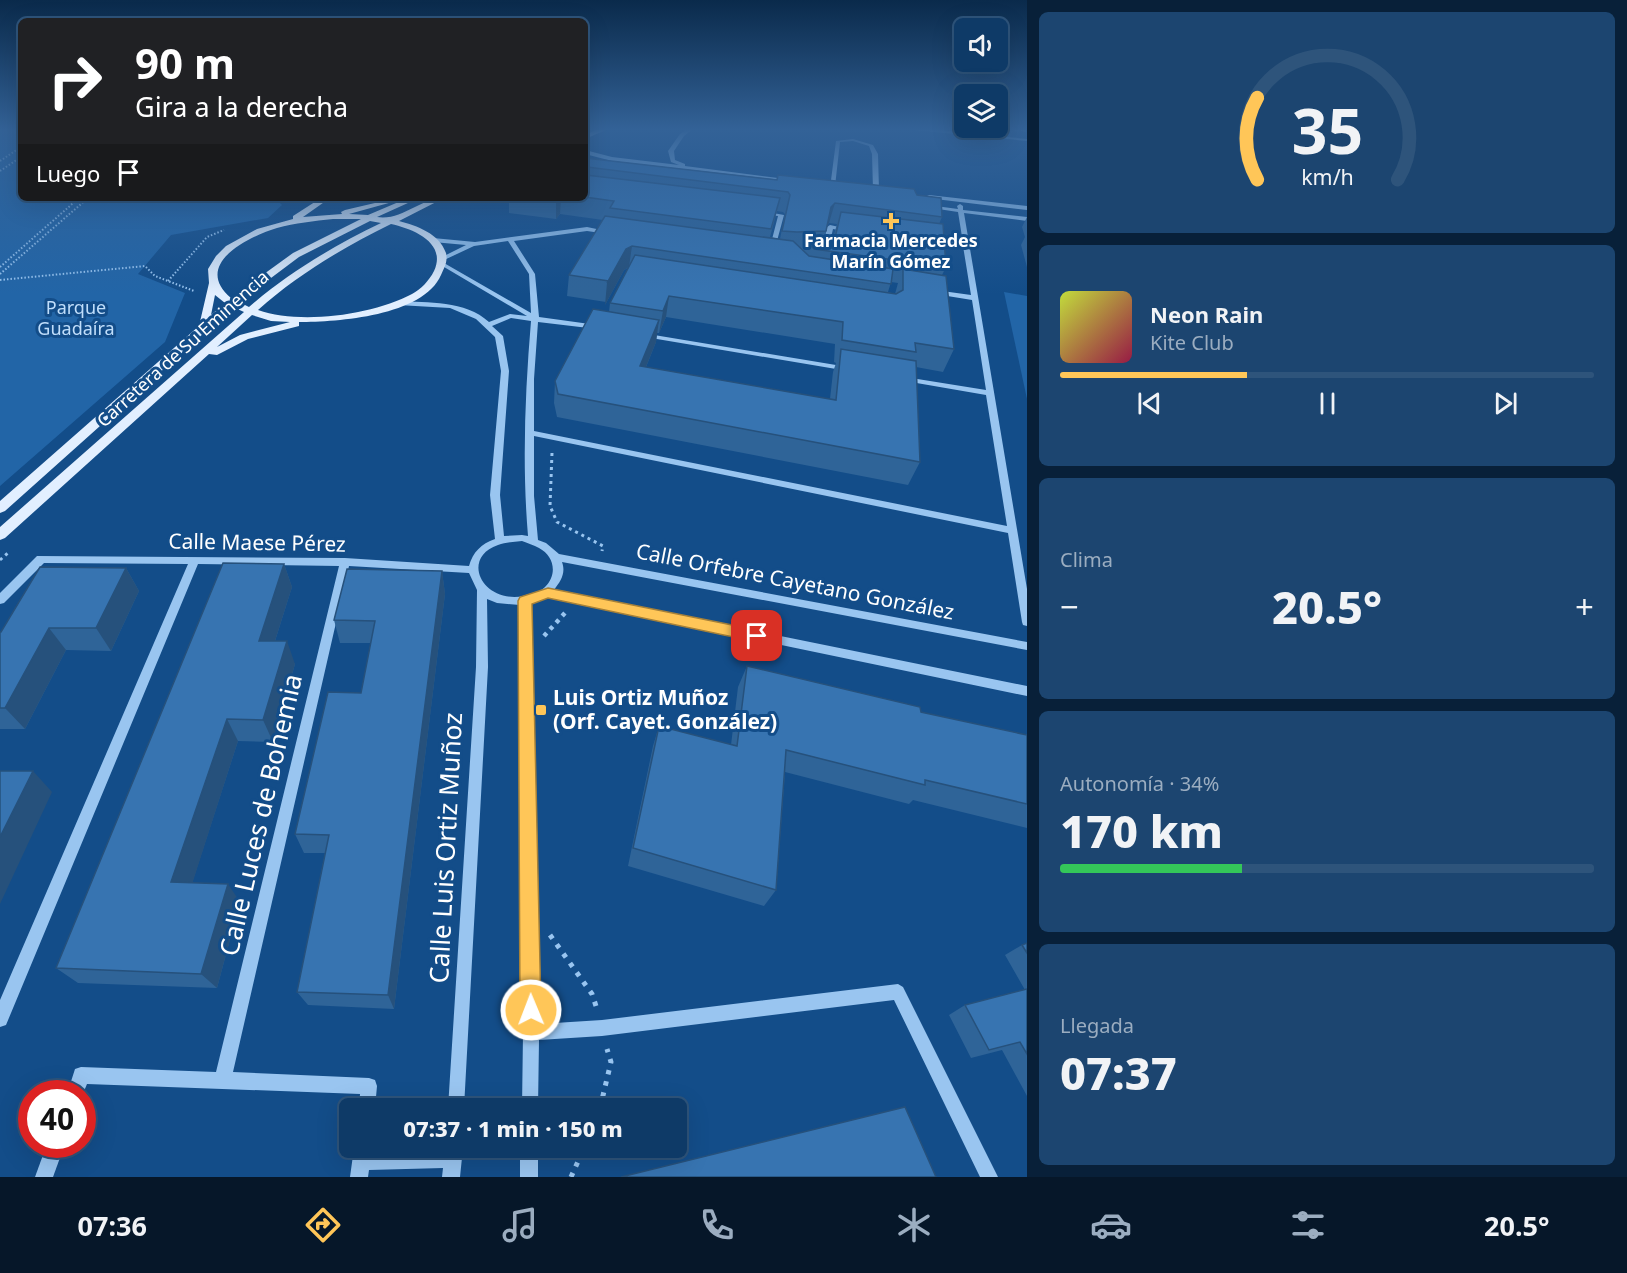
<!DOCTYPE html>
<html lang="es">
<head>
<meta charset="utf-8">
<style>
	body { margin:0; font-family:"Noto Sans",sans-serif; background:#1c4570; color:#f1f3f6; height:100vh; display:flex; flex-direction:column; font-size:22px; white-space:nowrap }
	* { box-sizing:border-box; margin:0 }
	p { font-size:20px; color:#9badc0 }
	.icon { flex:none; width:33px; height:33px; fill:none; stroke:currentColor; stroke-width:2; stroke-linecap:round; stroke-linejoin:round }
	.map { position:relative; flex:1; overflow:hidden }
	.details { display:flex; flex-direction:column; gap:12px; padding:12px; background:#082039; width:600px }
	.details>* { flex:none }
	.top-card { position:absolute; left:18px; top:18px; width:570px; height:183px; border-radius:9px; box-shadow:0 6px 24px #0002,0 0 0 2px #2e547b; background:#202124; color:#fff; overflow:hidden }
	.tools { position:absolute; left:954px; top:18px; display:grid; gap:12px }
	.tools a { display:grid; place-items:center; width:54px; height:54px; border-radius:9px; background:#0e3a67; box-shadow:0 6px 24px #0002,0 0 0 2px #2e547b; font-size:30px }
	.speed { position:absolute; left:18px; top:1080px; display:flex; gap:12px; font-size:30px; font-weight:700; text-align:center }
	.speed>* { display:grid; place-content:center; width:78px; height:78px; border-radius:50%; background:#0e3a67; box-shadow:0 6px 24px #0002,0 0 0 2px #2e547b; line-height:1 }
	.speed .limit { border:9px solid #d22; background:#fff; color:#111 }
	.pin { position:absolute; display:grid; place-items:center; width:51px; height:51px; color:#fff; margin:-26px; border-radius:12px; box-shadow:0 3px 9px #0006 }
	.me { position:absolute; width:66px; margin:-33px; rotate:359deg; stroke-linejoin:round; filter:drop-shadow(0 0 4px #0008) }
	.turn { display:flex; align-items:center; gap:21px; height:126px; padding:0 18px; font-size:27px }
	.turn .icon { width:78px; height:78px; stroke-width:2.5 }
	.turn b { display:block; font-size:42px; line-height:51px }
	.then { display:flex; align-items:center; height:57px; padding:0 18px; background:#0003; gap:12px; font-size:22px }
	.big { font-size:45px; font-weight:800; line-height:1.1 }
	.details .tile { flex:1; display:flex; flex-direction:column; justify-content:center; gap:9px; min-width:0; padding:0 21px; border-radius:9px; background:#1c4570 }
	.details .dial { align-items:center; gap:0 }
	.dial svg { height:156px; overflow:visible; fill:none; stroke:#2e547b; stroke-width:7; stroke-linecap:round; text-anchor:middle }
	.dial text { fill:#f1f3f6; stroke:none }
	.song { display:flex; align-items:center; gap:18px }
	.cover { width:72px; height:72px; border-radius:9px; background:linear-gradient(135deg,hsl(70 70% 55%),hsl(340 70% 35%)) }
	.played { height:6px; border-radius:3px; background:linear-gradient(90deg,#ffc658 35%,#2e547b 35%) }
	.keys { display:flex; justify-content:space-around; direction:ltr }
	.heat { display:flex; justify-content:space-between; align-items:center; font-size:33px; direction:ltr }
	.charge { height:9px; border-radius:4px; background:linear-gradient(90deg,#34c759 34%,#2e547b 0) }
	.trip { position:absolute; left:339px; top:1098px; width:348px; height:60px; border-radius:9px; background:#0e3a67; box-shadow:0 6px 24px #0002,0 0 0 2px #2e547b; font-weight:800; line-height:60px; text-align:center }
	.tab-bar { display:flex; height:96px; justify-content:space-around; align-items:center; background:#061729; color:#9badc0 }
	.tab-bar .icon { width:42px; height:42px }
	.tab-bar .selected { color:#ffc658 }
	.tab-bar b { font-size:27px; color:#f1f3f6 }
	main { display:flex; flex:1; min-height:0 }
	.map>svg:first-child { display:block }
	.green { fill:#2265a7 }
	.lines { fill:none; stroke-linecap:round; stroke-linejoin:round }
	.path-far3 { stroke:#99c5f0; stroke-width:2; stroke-dasharray:1.5 2; stroke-linecap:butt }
	.path-far2 { stroke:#99c5f0; stroke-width:3; stroke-dasharray:3 4; stroke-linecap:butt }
	.path-far1 { stroke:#99c5f0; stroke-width:4.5; stroke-dasharray:4 5; stroke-linecap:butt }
	.path { stroke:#99c5f0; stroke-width:5; stroke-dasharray:4.5 7; stroke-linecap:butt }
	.minor { fill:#99c5f0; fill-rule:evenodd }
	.major { fill:#e2efff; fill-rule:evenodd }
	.rail { stroke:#fff; stroke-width:2; stroke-dasharray:5 2; stroke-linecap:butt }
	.wall { fill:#2f6498; fill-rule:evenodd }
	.shaded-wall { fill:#26517c }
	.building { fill:#3774b1; stroke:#26517c; stroke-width:1.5 }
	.route { fill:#ffc658; stroke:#a68139; stroke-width:1.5 }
	.poi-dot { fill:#ffc658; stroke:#134d89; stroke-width:2 }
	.labels { text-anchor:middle; stroke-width:6; stroke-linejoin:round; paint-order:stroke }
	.far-poi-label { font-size:18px; font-weight:bold; fill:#fff; stroke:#134d89 }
	.far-park-label { font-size:18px; fill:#c0defb; stroke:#134d89 }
	.far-street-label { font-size:18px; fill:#fff; stroke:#134d89 }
	.street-label { font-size:21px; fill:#fff; stroke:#134d89 }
	.poi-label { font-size:21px; font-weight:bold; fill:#fff; stroke:#134d89; text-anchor:start }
	.near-street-label { font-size:26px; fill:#fff; stroke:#134d89 }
</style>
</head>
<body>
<main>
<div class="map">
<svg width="1027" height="1177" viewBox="0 0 1027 1177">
	<rect width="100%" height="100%" fill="#134d89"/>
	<g class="green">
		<polygon points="0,129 21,129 21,198 275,198 282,205 268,218 171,235 138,274 185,293 165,342 0,486"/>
		<polygon points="1004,292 1027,296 1027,399"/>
	</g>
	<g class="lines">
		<g class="path-far3">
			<polyline points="0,161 21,147"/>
			<polyline points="0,171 21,157"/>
			<polyline points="0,267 79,198"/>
			<polyline points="0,274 88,198"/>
			<polyline points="0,280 145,266 155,276 194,291"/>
			<polyline points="168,281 207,237 224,230"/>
		</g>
		<g class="path-far2">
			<polyline points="552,453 550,506 557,522 603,546 602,551"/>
			<polyline points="0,560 10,551"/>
		</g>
		<polyline class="path-far1" points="544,636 565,613"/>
		<g class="path">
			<polyline points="550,935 592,994 597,1009"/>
			<polyline points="600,1108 611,1062 607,1049"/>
			<polyline points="571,1177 584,1148"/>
		</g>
		<g class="minor">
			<polygon points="687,129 693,129 684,136 674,151 675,160 685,164 685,166 794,180 791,182 612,161 585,154 585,150 612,157 679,165 671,162 668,151 680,134"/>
			<polygon points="904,129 927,129 1027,139 1027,141"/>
			<polygon points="853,139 873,145 878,154 879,190 876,192 873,190 872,154 869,146 853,141 840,142 834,195 829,196 836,141"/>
			<polygon points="929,195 1027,206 1027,210 927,198 927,196"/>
			<polygon points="306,198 326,198 293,203 290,201"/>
			<path d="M960 204 963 206V210L1027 217V221L964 213 1027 589V626L1023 625 1022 622 1008 533 534 436V496L538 540 546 543 559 554 1027 642V650L562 562C566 573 561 581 554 590L1027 686V696L546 596 530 603 539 1024 602 1020 898 984 903 987 998 1177H980L894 1000 602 1036 539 1040 538 1108H522L523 1033 520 605 497 603 487 599 488 667 464 1108H448L476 667 477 590 469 573 349 566 233 1072 369 1078 375 1080 377 1086 375 1108H359L360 1094 87 1084 82 1096V1094H67L75 1069 81 1067 216 1072 339 566 198 564 6 1025 0 1027V1000L188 564 44 563 4 603 0 604V593L37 556 345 558 469 566C473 552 481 544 495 539L490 495 501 371 495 337 476 319 450 308 398 305 395 303 398 301C428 303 465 300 489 322L510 314 527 316 439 264 444 263 531 313 529 274 508 241 474 246 442 261 440 260V258L466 245 433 242 430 240 433 238 475 242 587 227 611 232 608 234 587 231 514 241 535 274 539 317 597 325 601 327 597 329 538 322 534 379V431L1007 526 986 395 905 381 901 379 905 377 986 390 972 300 935 294 932 292 935 290 971 295 963 246 928 240 931 238 963 243 958 212 925 207 928 205 958 209 957 206ZM511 318 531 321C525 392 522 465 528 536L522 535 504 536 500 495 509 371 503 336 492 326ZM522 541C527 543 534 545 539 548 554 556 558 574 545 587 540 592 532 595 524 596 482 604 460 558 498 545 506 542 514 542 522 541Z"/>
			<polygon points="762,211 784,215 774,252 769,251 778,216 760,214 759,213"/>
			<polygon points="830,225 853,230 850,232 833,229 828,251 825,253 822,251 827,227"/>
			<polygon points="642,333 848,367 852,369 848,371 645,337 641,335"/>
			<polygon points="47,1144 65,1144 53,1177 35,1177"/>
			<polygon points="354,1148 372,1148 371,1152 445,1150 445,1148 463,1148 460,1177 442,1177 443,1168 369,1170 368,1177 350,1177"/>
			<rect x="520" y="1148" width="18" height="29"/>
		</g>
		<g class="major">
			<polygon points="598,129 608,129 585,139 585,135"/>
			<path d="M321 198H330L303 217 342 214 341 212 345 210 392 199 396 201 349 214 368 215 408 198H419L377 217C402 221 420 198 444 198L399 221C417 226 439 233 446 253 448 262 444 268 441 275 423 316 338 322 299 322V326L248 339 217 355 209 354 5 538 0 540V527L244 312 233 307 5 511 0 513V501L199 326 209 283 208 269 216 256 226 246 257 229 293 219V216ZM333 219H361L293 253 231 298C192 265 247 237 277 228 295 223 314 221 333 219ZM370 221 381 223C335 245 288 273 249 307L239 302 299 257ZM391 224C414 229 447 243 434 271 429 281 421 289 412 294 373 315 300 325 258 310 297 275 344 247 391 224ZM215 295 225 303 211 315ZM252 315 271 321 290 322 240 335 217 347Z"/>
		</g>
		<polyline class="rail" points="1014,129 1027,131"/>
	</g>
	<g class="wall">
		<path d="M585 158 917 195 942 217 939 224 946 267 942 275 954 349 943 372 916 367 920 462 908 485 557 417 554 403 555 381 609 312 610 303 628 268 624 270 605 305 606 302 567 296 569 275 603 220 560 214 556 219 509 213V198H585ZM777 211 783 212 785 214 780 239 770 237ZM829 223 837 224 833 238 824 239 828 224ZM891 282 898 283 895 294 888 292ZM666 317 835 344 834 362 836 363 833 372 830 399 646 367 656 342 657 333H659Z"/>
		<polygon points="1027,217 1027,267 1021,245 1025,237 1022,227"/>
		<polygon points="284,564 292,587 275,641 295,664 273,742 238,741 192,883 240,902 217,988 78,983 56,968"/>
		<polygon points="126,568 139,591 111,651 66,650 25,729 0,729 0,632"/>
		<polygon points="442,571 445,594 394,1009 308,1005 297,992 325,853 304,853 295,834 361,693 371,643 340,643 334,620"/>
		<polygon points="747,666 921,712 1027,735 1027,828 913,800 909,804 785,772 776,890 764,906 628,866 653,746 659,726 731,745 738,687"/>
		<polygon points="1027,943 1027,1096 1002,1050 971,1058 949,1015 965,1005 1025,990 1005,955 1022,945"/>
	</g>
	<g class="shaded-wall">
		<polygon points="558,198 561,198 560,214 556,219 556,200"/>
		<polygon points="835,203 829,223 825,227 831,207"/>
		<polygon points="632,246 629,267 624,270 605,305 607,283 626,249"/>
		<polygon points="669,296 666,317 659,333 663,311"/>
		<polygon points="659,320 656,342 637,389 640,366"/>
		<polygon points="284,564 292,587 268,663 259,641"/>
		<polygon points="126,568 139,591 111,651 96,628"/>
		<polygon points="442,571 445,594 394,1009 388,995"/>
		<polygon points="49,628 66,650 25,729 5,708"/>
		<polygon points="287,641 295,664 273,742 263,720"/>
		<polygon points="227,719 238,741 187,900 171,882"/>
		<polygon points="33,771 52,792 0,904 0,837"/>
		<polygon points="228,884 240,902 217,988 201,974"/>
	</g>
	<g class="building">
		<polygon points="585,158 777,180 778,175 914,189 917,195 941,198 942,217 835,203 831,207 826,231 797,232 782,231 790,195 788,192 587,167 585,168"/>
		<polygon points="585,172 586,175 780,198 771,229 610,208 614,201 585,197"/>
		<polygon points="542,198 558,198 556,200"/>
		<polygon points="841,212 943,224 946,267 814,249 806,240 835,238"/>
		<polygon points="605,216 793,241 809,256 893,269 891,284 632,246 626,249 607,283 609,281 569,275"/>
		<polygon points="635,255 896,294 903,290 903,269 946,276 954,349 915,343 916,352 842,340 843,322 669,296 663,311 610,303"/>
		<polygon points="593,309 659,320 640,366 836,400 841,349 916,361 920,462 558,394 555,381"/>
		<polygon points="223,563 284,564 259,641 287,641 263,720 227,719 171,882 228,884 201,974 56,968"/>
		<polygon points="40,567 126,568 96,628 49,628 5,708 0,708 0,632 1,632"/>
		<polygon points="347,569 442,571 388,995 297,992 329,835 295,834 328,692 361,693 375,621 334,620"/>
		<polygon points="747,666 920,707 921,712 1027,735 1027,804 925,780 925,785 786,750 776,890 633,848 659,726 737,746"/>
		<polygon points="0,771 33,771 0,837"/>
		<polygon points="1027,943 1027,953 1022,945"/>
		<polygon points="1027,989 1027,1054 1020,1042 989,1050 965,1005"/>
		<polygon points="905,1107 936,1177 621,1177"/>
	</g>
	<linearGradient id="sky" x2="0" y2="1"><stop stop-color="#0a2a4b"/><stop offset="0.44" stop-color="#336297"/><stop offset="1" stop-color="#336297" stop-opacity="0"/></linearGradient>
	<rect width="1027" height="294" fill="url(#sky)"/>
	<polygon class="route" points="548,588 757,630 762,632 764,636 762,640 757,642 548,598 532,604 541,1010 538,1017 531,1020 523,1017 520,1010 518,601 520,597"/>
	<g class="poi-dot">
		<path d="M888 212h6v6h6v6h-6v6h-6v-6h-6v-6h6z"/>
		<rect x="535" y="704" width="12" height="12" rx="3"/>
	</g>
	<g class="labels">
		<g class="far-poi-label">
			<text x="891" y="247">Farmacia Mercedes<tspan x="891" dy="21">Marín Gómez</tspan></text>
		</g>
		<g class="far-park-label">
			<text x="76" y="314">Parque<tspan x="76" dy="21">Guadaíra</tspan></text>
		</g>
		<g class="far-street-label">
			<text transform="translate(183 349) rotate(-42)" y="6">Carretera de Su Eminencia</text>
		</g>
		<g class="street-label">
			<text transform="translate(257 543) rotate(1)" y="7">Calle Maese Pérez</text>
			<text transform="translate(795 582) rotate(11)" y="7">Calle Orfebre Cayetano González</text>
		</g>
		<g class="poi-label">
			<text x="553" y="705">Luis Ortiz Muñoz<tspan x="553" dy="24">(Orf. Cayet. González)</tspan></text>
		</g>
		<g class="near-street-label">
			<text transform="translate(261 815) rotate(-77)" y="9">Calle Luces de Bohemia</text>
			<text transform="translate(446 848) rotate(-87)" y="9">Calle Luis Ortiz Muñoz</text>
		</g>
	</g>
</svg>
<div class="tools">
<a><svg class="icon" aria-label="sound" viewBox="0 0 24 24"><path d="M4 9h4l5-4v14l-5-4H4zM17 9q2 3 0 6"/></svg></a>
<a><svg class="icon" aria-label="layers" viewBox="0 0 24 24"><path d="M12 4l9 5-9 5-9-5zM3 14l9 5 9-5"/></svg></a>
</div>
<div class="speed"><div class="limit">40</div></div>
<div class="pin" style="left:757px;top:636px;background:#d93025"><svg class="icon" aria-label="arrive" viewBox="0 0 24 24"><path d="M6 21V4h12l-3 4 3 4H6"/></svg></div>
<svg class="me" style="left:531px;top:1010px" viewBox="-20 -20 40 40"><circle r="17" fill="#ffc658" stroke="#fff" stroke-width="3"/><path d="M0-11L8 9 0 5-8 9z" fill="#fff"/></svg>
<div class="trip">07:37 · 1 min · 150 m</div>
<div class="top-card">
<div class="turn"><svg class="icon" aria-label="right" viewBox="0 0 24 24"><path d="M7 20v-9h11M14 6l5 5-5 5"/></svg><div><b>90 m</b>Gira a la derecha</div></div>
<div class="then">Luego<svg class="icon" aria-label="arrive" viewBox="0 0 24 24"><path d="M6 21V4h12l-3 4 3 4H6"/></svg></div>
</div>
</div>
<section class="details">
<div class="tile dial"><svg viewBox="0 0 100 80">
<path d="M14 69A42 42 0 1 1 86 69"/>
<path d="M14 69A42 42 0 0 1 14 27" stroke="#ffc658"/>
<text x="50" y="56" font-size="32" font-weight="700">35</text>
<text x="50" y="72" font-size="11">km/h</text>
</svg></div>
<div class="tile">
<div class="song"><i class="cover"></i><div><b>Neon Rain</b><p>Kite Club</p></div></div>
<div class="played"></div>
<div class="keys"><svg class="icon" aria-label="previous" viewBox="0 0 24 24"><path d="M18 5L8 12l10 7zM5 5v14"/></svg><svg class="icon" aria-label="pause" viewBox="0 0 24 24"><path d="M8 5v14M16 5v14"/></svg><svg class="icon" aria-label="next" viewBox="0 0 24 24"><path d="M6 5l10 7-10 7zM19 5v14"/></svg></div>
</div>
<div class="tile"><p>Clima</p>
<div class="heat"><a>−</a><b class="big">20.5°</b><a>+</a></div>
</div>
<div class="tile"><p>Autonomía · 34%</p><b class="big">170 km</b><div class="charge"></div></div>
<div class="tile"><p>Llegada</p><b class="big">07:37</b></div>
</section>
</main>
<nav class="tab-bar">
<b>07:36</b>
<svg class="icon selected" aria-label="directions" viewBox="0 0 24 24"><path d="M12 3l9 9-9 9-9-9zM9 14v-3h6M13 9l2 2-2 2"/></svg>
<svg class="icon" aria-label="music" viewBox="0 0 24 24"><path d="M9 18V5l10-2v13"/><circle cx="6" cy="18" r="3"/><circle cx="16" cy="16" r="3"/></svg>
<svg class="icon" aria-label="phone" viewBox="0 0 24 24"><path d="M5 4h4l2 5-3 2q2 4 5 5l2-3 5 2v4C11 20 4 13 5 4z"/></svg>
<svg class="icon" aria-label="climate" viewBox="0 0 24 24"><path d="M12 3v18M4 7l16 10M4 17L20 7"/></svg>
<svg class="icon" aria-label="car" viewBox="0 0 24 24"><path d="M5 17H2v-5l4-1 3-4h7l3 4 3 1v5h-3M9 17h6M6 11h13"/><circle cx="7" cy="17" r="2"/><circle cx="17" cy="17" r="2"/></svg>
<svg class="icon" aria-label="filters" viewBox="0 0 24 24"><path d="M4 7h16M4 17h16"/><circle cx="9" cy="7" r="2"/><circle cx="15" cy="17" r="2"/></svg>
<b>20.5°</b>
</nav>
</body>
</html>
